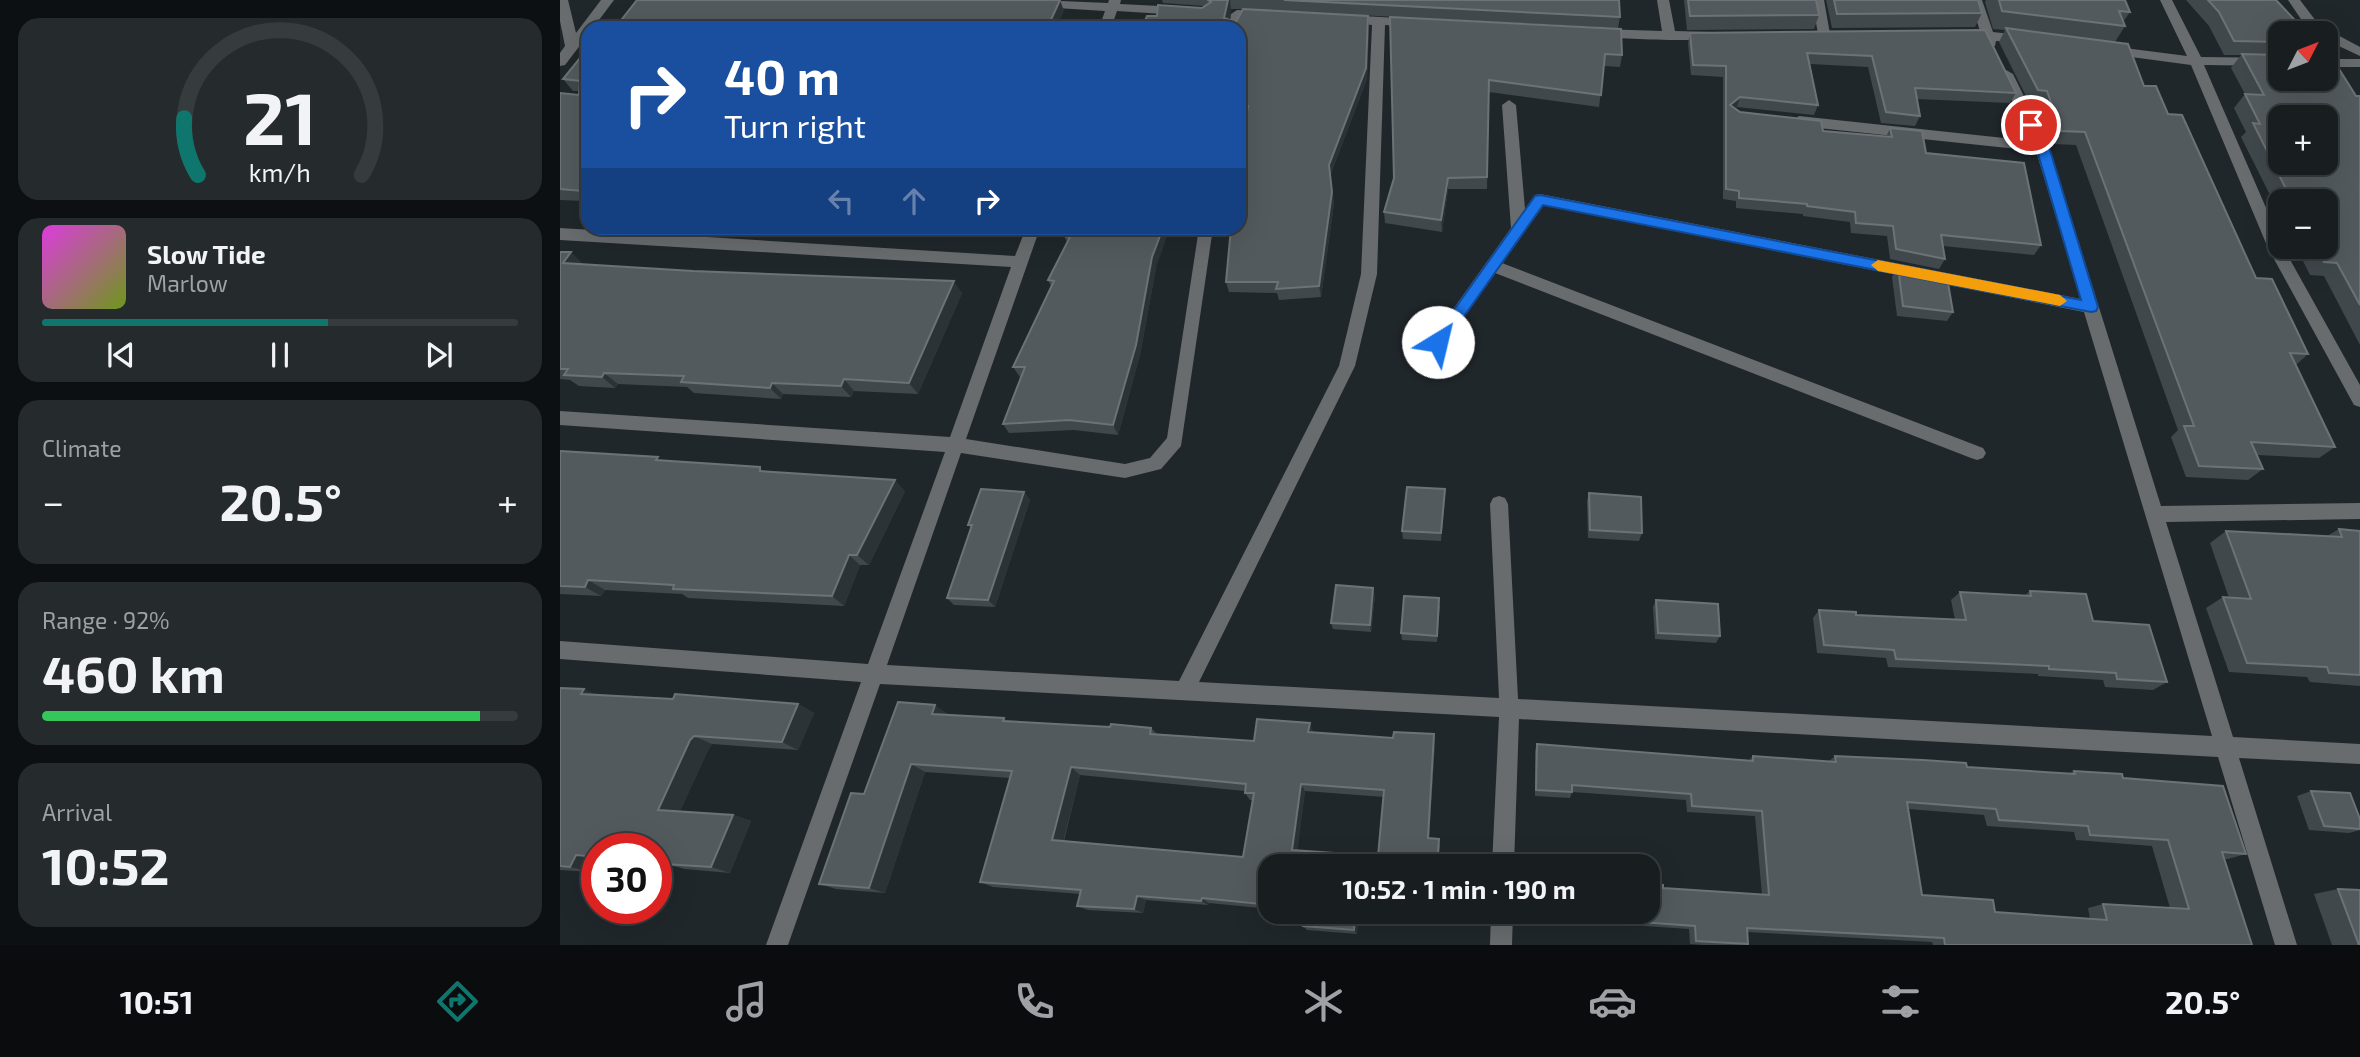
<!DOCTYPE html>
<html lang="en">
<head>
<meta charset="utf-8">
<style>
	body { margin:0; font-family:"Exo 2",sans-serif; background:#252a2d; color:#f1f3f6; height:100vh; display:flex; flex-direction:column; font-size:26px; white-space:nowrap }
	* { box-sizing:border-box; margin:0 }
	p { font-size:23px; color:#9fa2a5 }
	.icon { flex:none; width:38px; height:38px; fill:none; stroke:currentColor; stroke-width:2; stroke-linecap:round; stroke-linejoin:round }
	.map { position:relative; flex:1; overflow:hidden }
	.panel { display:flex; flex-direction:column; gap:18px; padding:18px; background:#0d1012; width:560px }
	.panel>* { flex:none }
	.guide { position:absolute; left:21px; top:21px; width:665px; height:214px; border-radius:21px; box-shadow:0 7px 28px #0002,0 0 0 2px #363b3e; background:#1a4fa0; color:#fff; overflow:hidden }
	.needle { width:46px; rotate:48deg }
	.controls { position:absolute; left:1708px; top:21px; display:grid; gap:14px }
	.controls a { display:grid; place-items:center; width:70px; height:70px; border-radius:14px; background:#181d20; box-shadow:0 7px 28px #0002,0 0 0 2px #363b3e; font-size:35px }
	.speed { position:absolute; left:21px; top:833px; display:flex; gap:14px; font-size:35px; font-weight:700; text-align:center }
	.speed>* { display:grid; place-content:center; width:91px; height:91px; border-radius:50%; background:#181d20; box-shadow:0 7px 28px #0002,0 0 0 2px #363b3e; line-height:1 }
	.speed .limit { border:10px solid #d22; background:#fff; color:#111 }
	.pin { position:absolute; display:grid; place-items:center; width:60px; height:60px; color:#fff; margin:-30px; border:4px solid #fff; border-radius:50%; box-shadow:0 2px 7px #0007 }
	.me { position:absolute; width:77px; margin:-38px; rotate:36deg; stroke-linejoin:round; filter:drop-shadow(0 0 5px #0008) }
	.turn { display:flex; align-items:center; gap:24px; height:147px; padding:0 28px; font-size:32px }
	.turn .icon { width:91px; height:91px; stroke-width:2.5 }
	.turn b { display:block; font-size:49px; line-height:60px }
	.lanes { display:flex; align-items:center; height:66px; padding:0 28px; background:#0003; justify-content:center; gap:35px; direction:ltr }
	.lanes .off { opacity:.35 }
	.big { font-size:52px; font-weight:700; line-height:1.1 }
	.panel .card { flex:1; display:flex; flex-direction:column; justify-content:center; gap:10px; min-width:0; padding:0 24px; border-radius:21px; background:#252a2d }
	.panel .dial { align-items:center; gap:0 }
	.dial svg { height:182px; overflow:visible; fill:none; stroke:#363b3e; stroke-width:7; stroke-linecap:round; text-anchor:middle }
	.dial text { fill:#f1f3f6; stroke:none }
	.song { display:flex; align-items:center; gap:21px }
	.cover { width:84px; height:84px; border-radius:10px; background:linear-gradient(135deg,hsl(300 70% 55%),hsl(80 70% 35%)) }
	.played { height:7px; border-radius:4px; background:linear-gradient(90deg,#0f766e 60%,#363b3e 60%) }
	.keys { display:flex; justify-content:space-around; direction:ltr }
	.heat { display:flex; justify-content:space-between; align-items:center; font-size:38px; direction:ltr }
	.charge { height:10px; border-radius:5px; background:linear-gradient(90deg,#34c759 92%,#363b3e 0) }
	.trip { position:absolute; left:698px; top:854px; width:402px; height:70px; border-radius:21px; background:#181d20; box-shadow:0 7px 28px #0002,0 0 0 2px #363b3e; font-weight:700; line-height:70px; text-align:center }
	.menu { display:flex; height:112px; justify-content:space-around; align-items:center; background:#0a0c0d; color:#9fa2a5 }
	.menu .icon { width:49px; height:49px }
	.menu .selected { color:#0f766e }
	.menu b { font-size:32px; color:#f1f3f6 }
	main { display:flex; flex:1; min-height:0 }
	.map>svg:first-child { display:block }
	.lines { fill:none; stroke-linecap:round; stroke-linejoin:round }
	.street { fill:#686c6e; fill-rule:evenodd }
	.wall { fill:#41484c; fill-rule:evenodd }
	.shaded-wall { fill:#2c3337 }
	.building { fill:#535a5e; stroke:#6c7275; stroke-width:2; fill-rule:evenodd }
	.route { fill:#1a73e8; stroke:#114b97; stroke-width:2 }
	.slow { fill:#f59e0b }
</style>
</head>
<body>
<main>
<section class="panel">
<div class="card dial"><svg viewBox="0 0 100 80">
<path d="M14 69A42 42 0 1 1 86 69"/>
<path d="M14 69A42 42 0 0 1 8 44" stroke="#0f766e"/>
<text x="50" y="56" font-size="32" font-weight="700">21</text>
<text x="50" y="72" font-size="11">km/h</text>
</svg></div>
<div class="card">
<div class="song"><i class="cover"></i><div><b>Slow Tide</b><p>Marlow</p></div></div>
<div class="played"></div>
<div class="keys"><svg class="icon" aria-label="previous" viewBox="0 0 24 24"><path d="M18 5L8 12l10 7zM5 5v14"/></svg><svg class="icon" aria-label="pause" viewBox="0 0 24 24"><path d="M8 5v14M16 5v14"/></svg><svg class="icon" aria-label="next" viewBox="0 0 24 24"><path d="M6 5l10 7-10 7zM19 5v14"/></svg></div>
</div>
<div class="card"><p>Climate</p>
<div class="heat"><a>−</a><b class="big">20.5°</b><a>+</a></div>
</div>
<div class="card"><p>Range · 92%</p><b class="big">460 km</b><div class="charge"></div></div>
<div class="card"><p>Arrival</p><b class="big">10:52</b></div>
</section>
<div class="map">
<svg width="1800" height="945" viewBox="0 0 1800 945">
	<rect width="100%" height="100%" fill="#20272b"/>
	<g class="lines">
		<g class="street">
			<polygon points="0,0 8,0 16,33 41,0 54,0 33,28 28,28 28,35 5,65 0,66 0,53 5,46 0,21"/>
			<polygon points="477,0 548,3 549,0 561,0 560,4 620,7 626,11 620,15 557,11 551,28 539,28 545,11 480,7 474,3"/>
			<path d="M1097 0H1109L1115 31 1152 32 1158 36C1149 44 1060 38 1040 37L1034 33 1040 29 1102 31Z"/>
			<polygon points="1252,0 1264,0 1270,34 1269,37 1264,38 1258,34"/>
			<polygon points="1410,0 1422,0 1433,32 1468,36 1468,42 1436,41 1435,46 1425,46 1422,40 1399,37 1399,31 1420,31"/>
			<polygon points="1600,0 1612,0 1641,57 1720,58 1720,66 1644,65 1720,240 1720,247 1723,247 1800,385 1800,407 1794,405 1708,248 1631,65 1549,54 1542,50 1549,46 1627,56"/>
			<polygon points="1728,0 1740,0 1759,25 1800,47 1800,56 1766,40 1766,33 1749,31"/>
			<polygon points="677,10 704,11 710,15 704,19 683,18 679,31 679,28 669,28 671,14"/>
			<polygon points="785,15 855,19 861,23 855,27 825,25 817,274 795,366 639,682 939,698 930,504 933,498 939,496 945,498 948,504 958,699 1652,736 1524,312 984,205 942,263 1423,448 1426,453 1423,458 1417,460 1411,458 935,273 870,366 858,366 856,361 951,228 942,105 949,100 956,105 965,209 975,195 980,194 1521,299 1476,151 1239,126 1232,121 1239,116 1472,141 1439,74 1446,70 1453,74 1489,147 1601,506 1800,503 1800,519 1606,522 1673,737 1800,744 1800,764 1679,758 1737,945 1715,945 1658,757 959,719 954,866 932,866 939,717 320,684 228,945 206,945 301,682 0,659 0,641 308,664 385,452 0,425 0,411 390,437 451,267 0,240 0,228 455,256 466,228 480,228 406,439 565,464 590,458 607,438 639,228 653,228 621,446 601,469 565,478 401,453 327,665 619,681 779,366 801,274 812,25 780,22 779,19"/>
			<rect x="1766" y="59" width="34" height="8"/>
			<polygon points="931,912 953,912 952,945 930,945"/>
		</g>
	</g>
	<g class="wall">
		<path d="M602 0H1059L1060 17 1058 28 758 13 808 16 809 27 807 79 770 176 774 203 761 297 719 300 717 293 669 292 666 282 686 117 679 116V28L597 16 642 8 645 6 603 3ZM671 9H682L676 22 669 20Z"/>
		<polygon points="1124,0 1256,0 1259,15 1254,29 1127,30"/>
		<polygon points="1266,0 1418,0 1422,13 1415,27 1272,28"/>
		<polygon points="1426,0 1565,0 1570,12 1563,22 1565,26 1555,42 1584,86 1608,114 1696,278 1748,354 1736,365 1775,447 1759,458 1697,455 1703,469 1688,480 1626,477 1611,437 1618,430 1516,145 1493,144 1479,104 1470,104 1439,42 1445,30 1433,29 1425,2"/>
		<polygon points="1626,0 1716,0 1720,33 1720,79 1800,96 1800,345 1764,276 1750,275 1736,247 1766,247 1766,201 1720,201 1720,215 1681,137 1686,132 1674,108 1685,94 1671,68 1681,55 1664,55 1649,26"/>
		<polygon points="830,17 1062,55 1060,67 1044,66 1039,107 929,92 927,189 888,189 882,232 825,223 824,212 834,178"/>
		<polygon points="1425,30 1456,93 1450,103 1357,99 1360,116 1355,126 1321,123 1308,67 1250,64 1258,105 1254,115 1177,107 1175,109 1180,112 1263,131 1326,137 1330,128 1366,153 1481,245 1474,255 1383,246 1385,259 1379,269 1330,259 1327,236 1291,233 1290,222 1243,216 1243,214 1176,208 1176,201 1163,199 1163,77 1131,75 1128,43 1130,33"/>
		<polygon points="28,48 28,205 24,201 0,200 0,93 19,95 20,91 13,91 3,79"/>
		<polygon points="318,228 420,228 419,230 378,228 377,230"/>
		<polygon points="508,228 596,268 580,355 558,435 514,430 449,433 443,424 461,377 460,377 453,367 491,286 488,280 507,242 504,236"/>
		<polygon points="0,252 23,264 402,293 358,394 294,391 291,397 223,394 221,399 134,393 127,387 58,384 55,388 19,386 10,380 0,379"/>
		<polygon points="1338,267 1393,312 1387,321 1337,316 1332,277"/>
		<polygon points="0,451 102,460 206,471 345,491 309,565 300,565 284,606 128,598 122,594 45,590 41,596 0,594"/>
		<polygon points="464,492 470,500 435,607 394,605 387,598 411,528 408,525"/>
		<polygon points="1029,493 1082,533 1079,541 1028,538 1027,501"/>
		<polygon points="885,497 881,541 843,539 842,531"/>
		<polygon points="1779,529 1800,531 1800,686 1750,682 1747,677 1669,672 1646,608 1663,597 1669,598 1650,543 1666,531 1767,536"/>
		<polygon points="1470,591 1533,621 1607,682 1593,690 1545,687 1543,680 1478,676 1478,674 1328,667 1326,658 1257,653 1253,618 1259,610 1296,615 1395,620 1391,600 1400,592 1465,595"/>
		<polygon points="815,595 811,632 773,629 771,623"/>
		<polygon points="1096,600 1160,636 1156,643 1095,639 1093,607"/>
		<polygon points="880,605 877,642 842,640 841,633"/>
		<polygon points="0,688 37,695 238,704 254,713 238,750 152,744 149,748 120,811 173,815 191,821 170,873 125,869 109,865 96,864 96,849 37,849 37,864 33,872 0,870"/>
		<path d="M387 715 444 718 448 722 550 727 591 728 597 734 694 741 753 731V732L833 738 874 734 875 743 869 838 880 845 878 866H710V909L649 903 648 905 586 900 583 913 528 910 517 906 520 894 433 887 420 882 450 778 365 772 325 893 276 889 259 884 304 794ZM520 775 685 791V793L690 800H692L683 857 504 841ZM745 791 824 797 818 856 737 851Z"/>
		<path d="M977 744 1189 760 1193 756 1268 762 1275 756 1407 767 1508 774 1514 771 1563 778 1686 854 1668 859H1664L1692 945H1373L1372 942 1187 932 1188 944 1186 945H1143L1130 944 1129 929 1025 922 1023 925 979 922 980 912H1088L1103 888 1202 895 1195 816 1127 812 1126 800 1012 792 1010 798 975 796V751ZM1348 809 1424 815 1427 826 1514 832 1516 840 1592 846 1610 908 1543 904 1528 908 1530 919 1435 912 1362 895Z"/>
		<polygon points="1751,791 1800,819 1800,830 1789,833 1749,830 1737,796"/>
		<polygon points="1778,889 1800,945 1772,945 1754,894"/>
		<polygon points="744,912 875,912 875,925 798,919 797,934 747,930 743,926"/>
	</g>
	<g class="shaded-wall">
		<polygon points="500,0 504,11 497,28 490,22"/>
		<polygon points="668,0 670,0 671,9 667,28 664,18"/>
		<polygon points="808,16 809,27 807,79 770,176 774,203 761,297 759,286 769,165"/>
		<polygon points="1180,97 1177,107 1167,115 1170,105"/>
		<polygon points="888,178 888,189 882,232 881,220"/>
		<polygon points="603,228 610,228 596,268 580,355 558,435 553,425 592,257"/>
		<polygon points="11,252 24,265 3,263"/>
		<polygon points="394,281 402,293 358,394 349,383"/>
		<polygon points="44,373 58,384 55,388 42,377"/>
		<polygon points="284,379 294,391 291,397 281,386"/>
		<polygon points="212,383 223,394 221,399 210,388"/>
		<polygon points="335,480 345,491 309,565 297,555"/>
		<polygon points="885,489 885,497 881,541 881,533"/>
		<polygon points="464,492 470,500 435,607 428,600"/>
		<polygon points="289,555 300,565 284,606 272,596"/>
		<polygon points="28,580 45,590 41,596 25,587"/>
		<polygon points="813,588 815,595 811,632 810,625"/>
		<polygon points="24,689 44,698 21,694"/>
		<polygon points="238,704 254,713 238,750 222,742"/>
		<polygon points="375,705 388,714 372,714"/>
		<polygon points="750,723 753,731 752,741 748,732"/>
		<polygon points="874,734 875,743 868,844 868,838"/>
		<polygon points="134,736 152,744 149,748 118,816 98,810 130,740"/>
		<polygon points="351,764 365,772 325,893 309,888"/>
		<polygon points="511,767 520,775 502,846 492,840"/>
		<polygon points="741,784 745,791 737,856 732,850"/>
		<polygon points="173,815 191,821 170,873 151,867"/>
		<polygon points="16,855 37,860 37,864 33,872 10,867"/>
		<polygon points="577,896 586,900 583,913 574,909"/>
		<polygon points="642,898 649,903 648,905 641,901"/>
		<polygon points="795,915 798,919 797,934 794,930"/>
	</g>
	<g class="building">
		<polygon points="77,0 500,0 490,22 505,23 502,28 55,28"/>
		<polygon points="648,0 668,0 664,18 676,22 683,9 808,16 806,68 769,165 772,192 759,286 716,289 718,282 666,282 671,228 679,228 679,163 688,106 679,105 679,28 582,28 587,16 597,16 598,5 642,8 651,2"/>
		<polygon points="724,0 1059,0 1060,17"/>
		<polygon points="1128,0 1256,0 1259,15 1130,16"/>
		<polygon points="1274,0 1418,0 1422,13 1277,14"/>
		<polygon points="1439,0 1565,0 1570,12 1559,11 1565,26 1442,11"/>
		<polygon points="1648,0 1716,0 1747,33 1720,33 1720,42 1674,41 1659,12"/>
		<polygon points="830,17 1061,29 1062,55 1045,54 1041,95 929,80 927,177 888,178 881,220 824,212 834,178"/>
		<polygon points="1446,28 1568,44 1584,86 1596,86 1608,114 1622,115 1696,278 1712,279 1748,354 1730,353 1775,447 1691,442 1703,469 1639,466 1624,426 1634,426 1525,132 1501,131 1487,91 1478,90"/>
		<polygon points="1425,30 1456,93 1355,88 1360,116 1326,112 1312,56 1247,53 1258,105 1180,97 1170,105 1180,112 1261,121 1263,131 1332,137 1330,128 1362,131 1366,153 1464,163 1481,245 1381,235 1385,259 1336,249 1333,226 1296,223 1295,212 1247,206 1247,204 1179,198 1179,191 1166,189 1166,66 1133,65 1130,33"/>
		<polygon points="28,48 28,197 20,196 23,191 0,189 0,93 19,95 20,81 3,79"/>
		<path d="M1766 53 1776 64 1796 96H1800V305L1777 263 1764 262 1756 247H1766V201H1732L1693 123 1700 124 1685 94 1704 95 1682 54 1720 55V79H1766ZM1720 117H1766V163H1720Z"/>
		<polygon points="508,228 603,228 592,257 576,345 553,425 509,420 443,424 465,367 453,367 494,281 488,280 510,237 504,236"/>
		<polygon points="0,252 11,252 3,263 133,271 394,281 349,383 284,379 281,386 212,383 210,388 121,382 124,376 44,373 42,377 4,375 8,369 0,369"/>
		<polygon points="1338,267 1387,277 1393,312 1343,306"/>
		<polygon points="0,451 98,457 96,460 200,467 200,471 335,480 297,555 289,555 272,596 113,589 114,585 28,580 25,587 0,586"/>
		<polygon points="847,487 885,489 881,533 842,531"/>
		<polygon points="421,489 464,492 428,600 387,598 412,525 408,525"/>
		<polygon points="1029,493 1081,497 1082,533 1030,530"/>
		<polygon points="1779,529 1800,531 1800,675 1769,673 1767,667 1687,663 1663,597 1691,599 1666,531 1782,537"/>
		<polygon points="776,585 813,588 810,625 771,623"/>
		<polygon points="1470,591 1526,594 1533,621 1589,625 1607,682 1557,679 1556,673 1489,669 1489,666 1336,659 1334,650 1264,645 1259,610 1296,612 1296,615 1406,620 1400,592 1471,596"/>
		<polygon points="844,596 879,598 877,636 841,633"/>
		<polygon points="1096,600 1158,604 1160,636 1098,633"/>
		<polygon points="0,688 24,689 21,694 113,699 115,694 238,704 222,742 134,736 130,740 98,810 173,815 151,867 105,864 107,861 96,860 96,849 37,849 37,857 16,855 10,867 0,866"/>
		<path d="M338 702 375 705 372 714 444 718 443 721 550 727 551 724 591 728 590 734 694 741 697 719 750 723 748 732 833 738 834 732 874 734 868 838 879 839 877 866H710V905L642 898 641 901 577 896 574 909 517 906 521 890 420 882 452 771 351 764 309 888 259 884 291 793 304 794ZM511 767 686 784 685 793H694L683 857 492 840ZM741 784 824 790 818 856 732 850Z"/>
		<path d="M977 744 1193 761V756L1276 762 1275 756 1363 760 1406 763 1407 767 1515 774 1514 771 1562 774 1563 778 1663 786 1686 854 1662 852 1692 945H1385L1384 938 1187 928 1188 944 1136 941 1135 926 1026 918V921L981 918V912H1088V884L1103 885V888L1209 895 1202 811 1132 806 1131 794 1012 785V792L976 790ZM1347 802 1436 809 1439 820 1528 826 1530 835 1608 840 1629 909 1543 904 1547 920 1435 912 1433 900 1362 895Z"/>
		<polygon points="1751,791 1790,793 1800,819 1800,829 1764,826"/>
		<polygon points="1778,889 1800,890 1800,945 1799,945"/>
		<polygon points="745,912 874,912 874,921 795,915 794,930 743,926"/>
	</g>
	<polygon class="route" points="1471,120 1475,122 1489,147 1538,307 1536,311 1531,312 983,205 883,346 878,347 871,342 975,196 980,195 1521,300 1476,147 1465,125"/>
	<polygon class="slow" points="1318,260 1500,295 1507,301 1500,306 1318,271 1311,265"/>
</svg>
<div class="controls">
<a><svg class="needle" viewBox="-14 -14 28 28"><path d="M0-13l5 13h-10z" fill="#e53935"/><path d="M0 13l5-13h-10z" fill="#9fa2a5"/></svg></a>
<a>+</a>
<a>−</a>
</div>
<div class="speed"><div class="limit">30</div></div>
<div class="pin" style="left:1471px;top:125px;background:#d93025"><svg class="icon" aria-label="arrive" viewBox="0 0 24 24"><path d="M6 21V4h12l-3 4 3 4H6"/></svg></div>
<svg class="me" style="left:878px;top:342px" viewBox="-20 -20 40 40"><circle r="19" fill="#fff"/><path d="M0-13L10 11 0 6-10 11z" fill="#1a73e8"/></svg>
<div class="trip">10:52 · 1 min · 190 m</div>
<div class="guide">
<div class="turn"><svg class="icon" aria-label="right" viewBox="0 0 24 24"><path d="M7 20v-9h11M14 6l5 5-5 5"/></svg><div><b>40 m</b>Turn right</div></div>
<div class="lanes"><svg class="icon off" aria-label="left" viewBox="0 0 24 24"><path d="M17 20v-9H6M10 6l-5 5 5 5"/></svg><svg class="icon off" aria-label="ahead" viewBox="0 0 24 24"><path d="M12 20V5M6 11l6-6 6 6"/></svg><svg class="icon" aria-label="right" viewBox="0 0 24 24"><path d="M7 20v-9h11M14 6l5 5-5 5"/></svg></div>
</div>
</div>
</main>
<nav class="menu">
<b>10:51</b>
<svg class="icon selected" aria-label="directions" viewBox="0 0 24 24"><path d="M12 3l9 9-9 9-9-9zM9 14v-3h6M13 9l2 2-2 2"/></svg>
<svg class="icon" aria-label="music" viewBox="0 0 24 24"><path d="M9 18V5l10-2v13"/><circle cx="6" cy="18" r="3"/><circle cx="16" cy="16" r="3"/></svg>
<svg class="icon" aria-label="phone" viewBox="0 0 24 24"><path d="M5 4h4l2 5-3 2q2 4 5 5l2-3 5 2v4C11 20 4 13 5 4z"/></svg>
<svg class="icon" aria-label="climate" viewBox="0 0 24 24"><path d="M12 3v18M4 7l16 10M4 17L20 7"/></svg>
<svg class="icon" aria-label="car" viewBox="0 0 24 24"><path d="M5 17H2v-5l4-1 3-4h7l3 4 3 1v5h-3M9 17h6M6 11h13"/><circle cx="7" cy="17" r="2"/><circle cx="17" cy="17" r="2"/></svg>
<svg class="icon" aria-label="filters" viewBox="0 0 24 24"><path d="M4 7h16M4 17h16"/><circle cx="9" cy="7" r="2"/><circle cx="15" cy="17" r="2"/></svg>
<b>20.5°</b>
</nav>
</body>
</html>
